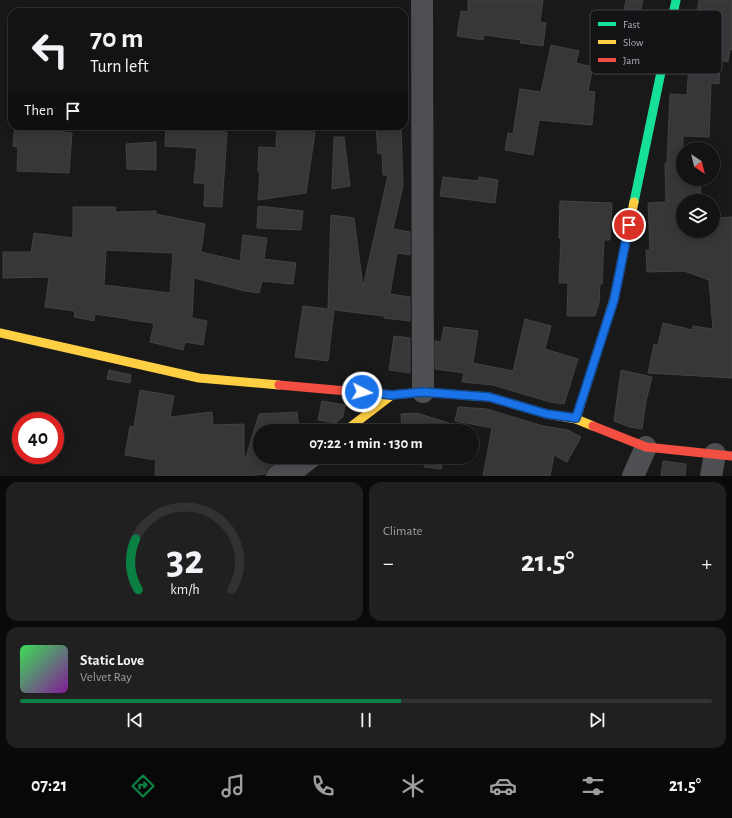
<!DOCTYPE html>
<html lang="en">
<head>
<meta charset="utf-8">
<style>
	body { margin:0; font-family:"Alegreya Sans",sans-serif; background:#202021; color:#f1f3f6; height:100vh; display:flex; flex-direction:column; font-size:15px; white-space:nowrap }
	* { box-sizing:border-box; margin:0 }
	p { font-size:13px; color:#9d9ea0 }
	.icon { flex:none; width:22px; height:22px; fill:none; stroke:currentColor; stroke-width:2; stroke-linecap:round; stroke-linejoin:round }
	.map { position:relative; height:476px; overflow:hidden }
	.sheet { display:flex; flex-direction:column; gap:6px; padding:6px; background:#0a0a0a; flex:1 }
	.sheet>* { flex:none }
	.banner { position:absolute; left:8px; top:8px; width:400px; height:122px; border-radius:12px; box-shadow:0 2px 10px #0003,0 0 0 1px #323233; background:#131313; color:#f1f3f6; overflow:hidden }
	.needle { width:26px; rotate:145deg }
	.tools { position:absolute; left:676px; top:142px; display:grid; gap:8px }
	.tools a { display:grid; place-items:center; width:44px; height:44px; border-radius:50%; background:#131313; box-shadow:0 2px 10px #0003,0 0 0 1px #323233; font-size:20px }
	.speed { position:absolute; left:12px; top:412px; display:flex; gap:8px; font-size:20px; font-weight:700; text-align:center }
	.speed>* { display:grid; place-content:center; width:52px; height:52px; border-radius:50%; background:#131313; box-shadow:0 2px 10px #0003,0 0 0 1px #323233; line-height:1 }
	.speed .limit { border:6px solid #d22; background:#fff; color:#111 }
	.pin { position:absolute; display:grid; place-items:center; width:34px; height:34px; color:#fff; margin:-17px; border:2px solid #fff; border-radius:50%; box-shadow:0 1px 4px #0007 }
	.me { position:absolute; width:44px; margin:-22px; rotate:95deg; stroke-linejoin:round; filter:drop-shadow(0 0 3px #0008) }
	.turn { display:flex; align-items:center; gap:14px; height:84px; padding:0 16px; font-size:18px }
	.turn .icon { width:52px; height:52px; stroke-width:2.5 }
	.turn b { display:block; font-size:28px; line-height:34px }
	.then { display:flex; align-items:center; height:38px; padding:0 16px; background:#0003; gap:8px; font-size:15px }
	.big { font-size:30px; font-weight:700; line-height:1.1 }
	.sheet .tile { flex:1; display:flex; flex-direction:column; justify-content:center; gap:6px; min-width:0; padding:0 14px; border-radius:12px; background:#202021 }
	.sheet .dial { align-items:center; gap:0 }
	.dial svg { height:104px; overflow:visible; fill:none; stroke:#323233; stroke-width:7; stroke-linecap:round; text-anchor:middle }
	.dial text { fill:#f1f3f6; stroke:none }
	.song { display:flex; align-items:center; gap:12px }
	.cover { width:48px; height:48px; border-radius:6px; background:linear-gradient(135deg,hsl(130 70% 55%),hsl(290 70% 35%)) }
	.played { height:4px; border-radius:2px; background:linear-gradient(90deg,#0b8043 55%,#323233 55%) }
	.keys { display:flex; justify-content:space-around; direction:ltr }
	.heat { display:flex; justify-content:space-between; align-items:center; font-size:22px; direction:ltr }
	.sheet .tiles { flex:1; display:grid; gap:6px; grid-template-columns:1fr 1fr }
	.tile:last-child { grid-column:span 2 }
	.trip { position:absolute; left:253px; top:424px; width:226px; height:40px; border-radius:20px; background:#131313; box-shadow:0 2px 10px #0003,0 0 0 1px #323233; font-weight:700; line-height:40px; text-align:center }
	.tab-bar { display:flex; height:64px; justify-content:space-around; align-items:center; background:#080808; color:#9d9ea0 }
	.tab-bar .icon { width:28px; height:28px }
	.tab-bar .active { color:#0b8043 }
	.tab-bar b { font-size:18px; color:#f1f3f6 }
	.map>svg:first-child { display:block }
	.building { fill:#373739; stroke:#424245; fill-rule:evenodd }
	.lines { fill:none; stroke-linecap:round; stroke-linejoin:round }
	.street { stroke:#4e4f52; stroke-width:22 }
	.fast { stroke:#16e098; stroke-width:9 }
	.slow { stroke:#ffcf43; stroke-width:9 }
	.jam { stroke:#f24e42; stroke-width:9 }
	.route-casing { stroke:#114b97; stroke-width:10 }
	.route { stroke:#1a73e8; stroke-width:7 }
	.key { fill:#141315; stroke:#414246; stroke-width:1 }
	.key-label { font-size:11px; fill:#abaeb9 }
</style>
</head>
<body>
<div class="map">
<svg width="732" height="476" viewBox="0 0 732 476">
	<rect width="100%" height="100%" fill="#191919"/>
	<g class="building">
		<polygon points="468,0 543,0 540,22 546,23 543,46 520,43 521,40 484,35 483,40 457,36 461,11 468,12"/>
		<polygon points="626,0 643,0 637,28 621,25"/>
		<polygon points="699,0 732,0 732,50 730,49 728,62 720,60 719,84 711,83 709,137 683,136 683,179 700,179 701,201 683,201 683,231 713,231 713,218 732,217 732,378 648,373 654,344 658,345 663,323 693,330 693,326 713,329 709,280 684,271 647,272 646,250 650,250 648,203 666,202 665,163 667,163 670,94 687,95 690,47 687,46 690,12 697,12"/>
		<polygon points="551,45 579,51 576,63 593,67 588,91 595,92 592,125 539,120 533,155 505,150 508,133 513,134 520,89 541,92"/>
		<polygon points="15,126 37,126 37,128 72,133 69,173 17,171 18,147 13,146"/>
		<polygon points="166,126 202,126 202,131 227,132 222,207 204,206 205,183 194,183 197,148 165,146"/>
		<polygon points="277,126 300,126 299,131 315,132 306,193 258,200 260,172 258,172 259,147 276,148"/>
		<polygon points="376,126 401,126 403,186 393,229 410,232 410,255 397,253 390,294 410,297 410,321 384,318 384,316 334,310 328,361 295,357 303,306 328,309 331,215 354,218 363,287 388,175 383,175 382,153 378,154"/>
		<polygon points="334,137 344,137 350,186 332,189"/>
		<polygon points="156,142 156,170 127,169 126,144"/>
		<polygon points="443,177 478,181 479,177 498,180 495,203 440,196"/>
		<polygon points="560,201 612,203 610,240 604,240 602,284 600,284 599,303 595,316 567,316 568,283 559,283 561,238 559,238"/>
		<polygon points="258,206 303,211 301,230 257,228"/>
		<path d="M73 207H116L115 212 156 211V214L205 224 201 252 240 261 243 235 267 238 264 259 296 263 293 284 262 281 259 293 245 291 194 278 192 318 207 321 203 345 185 342 183 350 150 342 154 323 129 320V319L95 314 94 321 74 317 75 311 45 307 49 277 3 278V252H31L34 233 73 238ZM106 250 173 253 170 293 104 285Z"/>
		<polygon points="525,319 551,326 545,349 578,359 564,404 550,402 493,385 462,382 464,373 435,369 435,341 441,342 444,327 478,331 473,363 513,371"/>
		<polygon points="394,336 410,338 410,373 389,370"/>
		<polygon points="109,370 131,375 130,383 107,379"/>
		<polygon points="621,370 652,377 646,401 642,429 630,427 614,421"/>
		<polygon points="140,390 174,396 170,417 212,412 213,425 244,424 244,457 246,457 259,414 297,412 299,431 260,431 260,457 290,457 272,465 267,468 265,474 247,476 155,476 156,460 125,455 130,426 134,427"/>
		<polygon points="322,401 345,405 343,417 336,423 318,420"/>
		<polygon points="458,407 487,409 543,426 568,430 581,437 567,462 554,455 550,476 483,476 492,428 455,421"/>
		<polygon points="417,413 455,425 453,431 402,431 401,414"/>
		<polygon points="404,457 445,457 441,469 424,467 425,460 404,460"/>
		<polygon points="663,461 686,464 685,476 661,476"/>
	</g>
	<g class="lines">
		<g class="street">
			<polyline points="422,0 423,392"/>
			<polyline points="277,476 298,467 311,457"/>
			<polyline points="633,476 646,447"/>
			<polyline points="711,476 715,454"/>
		</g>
		<polyline class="fast" points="634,202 676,0"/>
		<g class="slow">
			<polyline points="0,333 199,378 279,385"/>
			<polyline points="576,419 614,299 634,202"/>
			<polyline points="345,431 392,395 423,392 489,397 547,414 576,419 593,426"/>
		</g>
		<g class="jam">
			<polyline points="279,385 392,395"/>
			<polyline points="593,426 646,447 732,456"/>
		</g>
	</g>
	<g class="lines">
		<g class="route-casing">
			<polyline id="route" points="362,392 392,395 423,392 489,397 547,414 576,418 614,300 629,225"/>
		</g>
		<use href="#route" class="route"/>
	</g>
	<rect x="590" y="10" width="132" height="64" rx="6" class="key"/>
	<rect x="598" y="22" width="18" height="4" fill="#16e098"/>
	<rect x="598" y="40" width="18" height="4" fill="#ffcf43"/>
	<rect x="598" y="58" width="18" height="4" fill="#f24e42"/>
	<g class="key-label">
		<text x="623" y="28">Fast</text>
		<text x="623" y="46">Slow</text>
		<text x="623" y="64">Jam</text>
	</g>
</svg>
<div class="tools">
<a><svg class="needle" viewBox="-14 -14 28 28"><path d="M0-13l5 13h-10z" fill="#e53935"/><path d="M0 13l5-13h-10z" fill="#9d9ea0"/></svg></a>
<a><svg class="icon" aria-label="layers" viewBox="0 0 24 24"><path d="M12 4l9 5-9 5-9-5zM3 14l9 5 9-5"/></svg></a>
</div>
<div class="speed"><div class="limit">40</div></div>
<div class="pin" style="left:629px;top:225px;background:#d93025"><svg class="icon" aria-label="arrive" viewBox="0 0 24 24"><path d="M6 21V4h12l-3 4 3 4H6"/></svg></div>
<svg class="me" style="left:362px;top:392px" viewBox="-20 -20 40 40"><circle r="17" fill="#1a73e8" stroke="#fff" stroke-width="3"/><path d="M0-11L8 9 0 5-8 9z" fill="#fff"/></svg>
<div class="trip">07:22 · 1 min · 130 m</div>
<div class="banner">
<div class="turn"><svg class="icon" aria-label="left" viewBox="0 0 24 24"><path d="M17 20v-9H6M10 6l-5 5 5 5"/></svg><div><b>70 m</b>Turn left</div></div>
<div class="then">Then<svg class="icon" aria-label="arrive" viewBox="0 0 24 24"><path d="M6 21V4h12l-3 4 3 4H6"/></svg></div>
</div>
</div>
<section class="sheet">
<div class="tiles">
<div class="tile dial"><svg viewBox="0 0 100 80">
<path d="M14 69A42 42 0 1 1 86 69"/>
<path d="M14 69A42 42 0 0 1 12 30" stroke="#0b8043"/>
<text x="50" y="56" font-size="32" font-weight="700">32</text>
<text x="50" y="72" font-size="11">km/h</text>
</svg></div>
<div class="tile"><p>Climate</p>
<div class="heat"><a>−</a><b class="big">21.5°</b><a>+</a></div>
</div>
<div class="tile">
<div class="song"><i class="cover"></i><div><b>Static Love</b><p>Velvet Ray</p></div></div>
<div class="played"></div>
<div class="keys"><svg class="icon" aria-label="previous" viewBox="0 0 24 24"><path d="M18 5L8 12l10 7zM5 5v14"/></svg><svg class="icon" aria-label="pause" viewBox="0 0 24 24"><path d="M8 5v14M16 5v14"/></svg><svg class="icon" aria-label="next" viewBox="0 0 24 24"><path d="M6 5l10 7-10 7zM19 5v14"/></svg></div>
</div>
</div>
</section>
<nav class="tab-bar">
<b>07:21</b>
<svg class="icon active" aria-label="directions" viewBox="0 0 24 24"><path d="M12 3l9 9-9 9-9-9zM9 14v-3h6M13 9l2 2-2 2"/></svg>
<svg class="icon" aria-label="music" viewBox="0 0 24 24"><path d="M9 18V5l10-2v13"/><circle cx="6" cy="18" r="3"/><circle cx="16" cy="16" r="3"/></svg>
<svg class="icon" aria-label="phone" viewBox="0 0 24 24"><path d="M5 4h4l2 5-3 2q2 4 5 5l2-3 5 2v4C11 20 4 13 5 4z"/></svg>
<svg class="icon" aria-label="climate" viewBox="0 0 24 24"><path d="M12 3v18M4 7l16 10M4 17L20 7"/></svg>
<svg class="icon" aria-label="car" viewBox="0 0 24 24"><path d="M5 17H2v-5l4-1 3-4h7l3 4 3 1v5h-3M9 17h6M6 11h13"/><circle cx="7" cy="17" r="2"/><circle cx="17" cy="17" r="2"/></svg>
<svg class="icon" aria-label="filters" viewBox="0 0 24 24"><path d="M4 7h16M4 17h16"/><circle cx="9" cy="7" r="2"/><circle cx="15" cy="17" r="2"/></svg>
<b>21.5°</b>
</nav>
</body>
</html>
